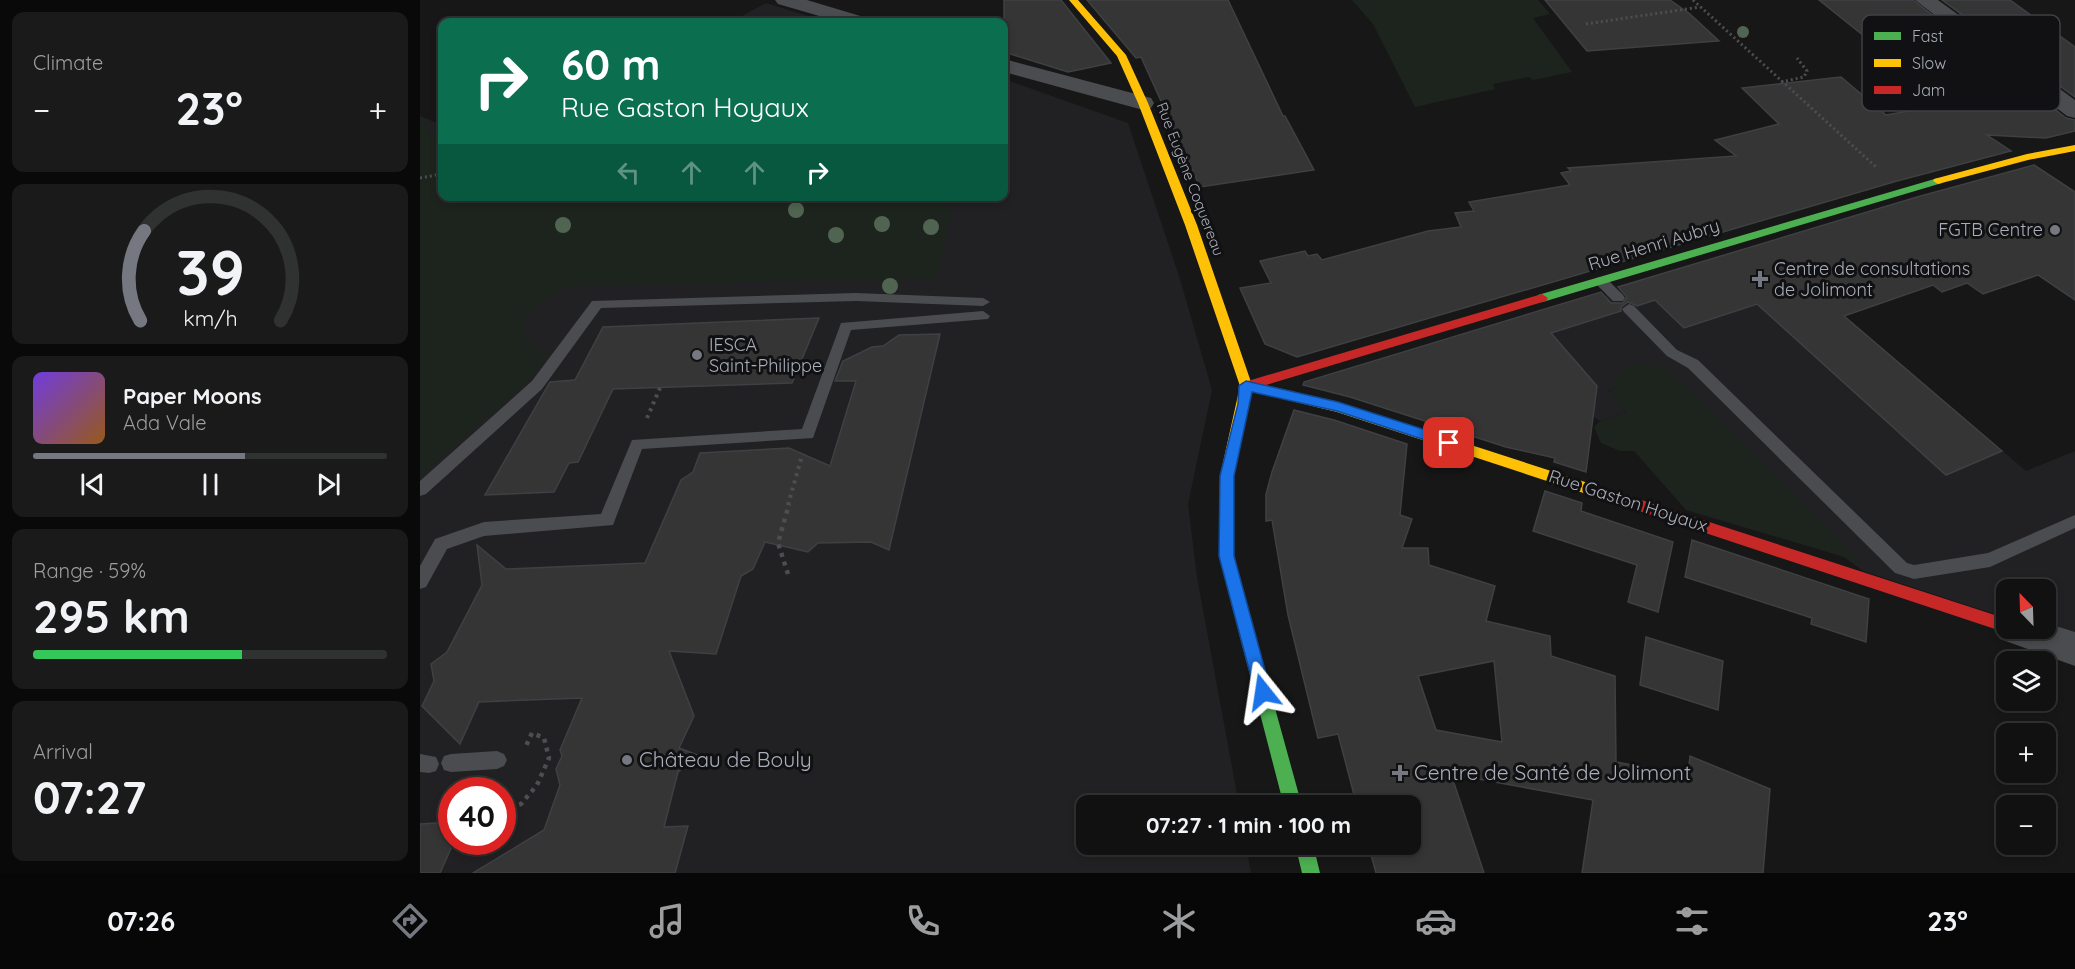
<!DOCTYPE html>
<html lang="en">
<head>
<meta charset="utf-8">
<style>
	body { margin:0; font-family:Quicksand,sans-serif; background:#1a1a1a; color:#f1f3f6; height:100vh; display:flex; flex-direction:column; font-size:22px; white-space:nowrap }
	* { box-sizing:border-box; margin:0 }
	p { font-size:20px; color:#9c9d9f }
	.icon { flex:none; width:33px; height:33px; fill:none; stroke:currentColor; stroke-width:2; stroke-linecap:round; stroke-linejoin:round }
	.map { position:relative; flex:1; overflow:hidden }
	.sheet { display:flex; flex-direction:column; gap:12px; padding:12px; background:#090909; width:420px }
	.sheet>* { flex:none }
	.hud { position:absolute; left:18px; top:18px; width:570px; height:183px; border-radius:12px; box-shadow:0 3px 9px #0003,0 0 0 2px #303131; background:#0b6e4f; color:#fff; overflow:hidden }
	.needle { width:39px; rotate:337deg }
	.fabs { position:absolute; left:1576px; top:579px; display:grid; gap:12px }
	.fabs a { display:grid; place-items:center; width:60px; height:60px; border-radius:12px; background:#111; box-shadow:0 3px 9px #0003,0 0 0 2px #303131; font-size:30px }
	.speed { position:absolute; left:18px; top:777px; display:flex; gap:12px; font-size:30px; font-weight:700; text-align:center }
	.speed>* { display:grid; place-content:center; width:78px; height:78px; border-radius:50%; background:#111; box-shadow:0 3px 9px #0003,0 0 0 2px #303131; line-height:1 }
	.speed .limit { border:9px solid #d22; background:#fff; color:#111 }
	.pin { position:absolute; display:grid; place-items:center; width:51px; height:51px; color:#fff; margin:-26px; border-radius:12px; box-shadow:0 3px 9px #0006 }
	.me { position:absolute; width:66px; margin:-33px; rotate:345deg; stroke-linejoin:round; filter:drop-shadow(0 0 4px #0008) }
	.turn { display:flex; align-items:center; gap:21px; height:126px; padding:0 24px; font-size:27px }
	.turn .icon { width:78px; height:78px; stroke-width:2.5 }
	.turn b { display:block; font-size:42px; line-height:51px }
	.lanes { display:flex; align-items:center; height:57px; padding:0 24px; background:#0003; justify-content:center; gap:30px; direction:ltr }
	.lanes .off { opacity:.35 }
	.big { font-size:45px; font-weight:800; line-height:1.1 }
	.sheet .tile { flex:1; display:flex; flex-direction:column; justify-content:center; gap:9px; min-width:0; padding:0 21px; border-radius:12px; background:#1a1a1a }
	.sheet .dial { align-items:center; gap:0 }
	.dial svg { height:156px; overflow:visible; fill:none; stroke:#303131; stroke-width:7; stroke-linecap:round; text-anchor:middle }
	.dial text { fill:#f1f3f6; stroke:none }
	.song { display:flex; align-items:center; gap:18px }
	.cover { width:72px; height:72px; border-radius:9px; background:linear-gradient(135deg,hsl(260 70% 55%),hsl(30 70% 35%)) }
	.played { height:6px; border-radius:3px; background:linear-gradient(90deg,#757880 60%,#303131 60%) }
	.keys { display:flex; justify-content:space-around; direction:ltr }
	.heat { display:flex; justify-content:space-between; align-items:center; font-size:33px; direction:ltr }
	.charge { height:9px; border-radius:4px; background:linear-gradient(90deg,#34c759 59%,#303131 0) }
	.trip { position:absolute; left:656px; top:795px; width:345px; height:60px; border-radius:12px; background:#111; box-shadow:0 3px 9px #0003,0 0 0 2px #303131; font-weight:800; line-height:60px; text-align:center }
	.menu { display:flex; height:96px; justify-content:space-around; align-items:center; background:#070707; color:#9c9d9f }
	.menu .icon { width:42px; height:42px }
	.menu .on { color:#757880 }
	.menu b { font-size:27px; color:#f1f3f6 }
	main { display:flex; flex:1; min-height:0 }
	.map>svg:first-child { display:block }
	.built { fill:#212123; fill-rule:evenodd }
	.green { fill:#1d241e }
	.building { fill:#353536; stroke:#3f4043; stroke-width:1.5; fill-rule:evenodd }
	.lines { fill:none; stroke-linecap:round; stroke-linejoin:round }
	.path-far2 { stroke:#4d4e52; stroke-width:3; stroke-dasharray:2 3; stroke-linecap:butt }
	.path-far1 { stroke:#4d4e52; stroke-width:4; stroke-dasharray:3 4.5; stroke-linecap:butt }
	.path { stroke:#4d4e52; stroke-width:4.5; stroke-dasharray:4 5; stroke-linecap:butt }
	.lane { fill:#4b4c50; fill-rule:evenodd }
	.street { fill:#4b4c50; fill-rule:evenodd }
	.fast { fill:#4caf50; fill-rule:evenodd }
	.slow { fill:#ffc107; fill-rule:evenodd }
	.jam { fill:#c62828; fill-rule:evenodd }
	.tree { fill:#506451 }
	.route { fill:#1a73e8; stroke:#114b97; stroke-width:1.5 }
	.poi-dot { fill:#757880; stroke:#111113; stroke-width:2 }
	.labels { text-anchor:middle; stroke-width:6; stroke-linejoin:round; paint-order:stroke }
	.far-street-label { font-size:15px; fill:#a8adb8; stroke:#111113 }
	.poi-label { font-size:18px; fill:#a8adb8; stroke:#111113; text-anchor:start }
	.street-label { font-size:18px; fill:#a8adb8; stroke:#111113 }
	.near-poi-label { font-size:21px; fill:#a8adb8; stroke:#111113; text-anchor:start }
	.key { fill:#111113; stroke:#3e4045; stroke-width:1.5 }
	.key-label { font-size:16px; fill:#a8adb8 }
</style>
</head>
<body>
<main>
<section class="sheet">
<div class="tile"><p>Climate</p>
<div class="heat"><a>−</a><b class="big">23°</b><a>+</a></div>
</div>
<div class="tile dial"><svg viewBox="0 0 100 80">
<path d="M14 69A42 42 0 1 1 86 69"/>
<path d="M14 69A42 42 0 0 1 16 23" stroke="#757880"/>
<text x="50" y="56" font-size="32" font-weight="700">39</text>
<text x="50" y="72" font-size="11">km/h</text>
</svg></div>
<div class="tile">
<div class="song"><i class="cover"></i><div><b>Paper Moons</b><p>Ada Vale</p></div></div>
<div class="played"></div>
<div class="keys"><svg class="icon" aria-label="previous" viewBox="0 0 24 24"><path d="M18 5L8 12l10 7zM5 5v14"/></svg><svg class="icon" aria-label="pause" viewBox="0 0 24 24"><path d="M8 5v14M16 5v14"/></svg><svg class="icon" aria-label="next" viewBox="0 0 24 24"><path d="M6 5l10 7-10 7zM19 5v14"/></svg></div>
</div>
<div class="tile"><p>Range · 59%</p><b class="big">295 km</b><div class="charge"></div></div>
<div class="tile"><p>Arrival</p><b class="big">07:27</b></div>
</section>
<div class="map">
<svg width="1655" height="873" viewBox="0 0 1655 873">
	<rect width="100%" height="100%" fill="#171717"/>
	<g class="built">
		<polygon points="346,3 408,22 311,22"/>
		<path d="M584 79 708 123 760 279 792 390 768 504 777 577 819 805 666 806V844L826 845 831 873H0V116L22 125V196H584ZM32 790H82V842H32Z"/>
		<polygon points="1342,245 1606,471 1655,451 1655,640 1626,628 1626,590 1587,590 1587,618 1443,571 1194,389 1188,391 1206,412 1180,421 1158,407 1090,325"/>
	</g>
	<g class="green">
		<polygon points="932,0 1118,0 1130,14 1113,18 1152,72 1113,80 1109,77 1073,84 1075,89 995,107 953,24"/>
		<path d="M0 119 6 122 8 136 22 134V196L534 197 517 278 164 286C141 282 120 304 102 318L104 341 131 353 106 383 0 476Z"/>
		<path d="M1217 364H1230L1251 372 1441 562 1266 510 1214 451H1200L1181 443 1174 427 1180 421 1206 412 1188 392 1194 389C1195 374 1204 370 1217 364Z"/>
	</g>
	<g class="building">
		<polygon points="584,0 641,0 691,63 648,72 584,52"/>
		<polygon points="667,0 808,0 863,116 865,116 894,170 780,187 721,57 716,58"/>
		<polygon points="1125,0 1250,0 1270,14 1299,41 1167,51"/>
		<polygon points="1399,0 1493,0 1646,118 1655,120 1655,131 1626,138 1567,135 1591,151 1477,181 877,357 845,344 820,288 851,283 840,261 885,251 888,256 897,254 902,260 1008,231 1041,227 1035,213 1054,211 1049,202 1150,185 1141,173 1151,171 1148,168 1316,156 1295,140 1359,124 1322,88 1421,77 1466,115 1558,99 1494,48 1464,52"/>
		<polygon points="1522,0 1590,0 1655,47 1655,97"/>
		<polygon points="1614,165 1655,192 1655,300 1618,275 1563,294 1547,283 1522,292 1513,285 1424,316 1582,451 1526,475 1337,304 1264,328 1235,300 1217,306 1208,302 1201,307 1201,311 1131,333 1177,386 1166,472 1134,462 1135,458 1086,447 930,397 883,385 884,382 1181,292 1191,303 1203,303 1207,297 1198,287 1497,197"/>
		<polygon points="399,318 372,383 193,389 158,462 149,463 134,492 65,495 130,382 155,380 183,327"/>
		<polygon points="520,334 469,550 451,542 398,543 388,552 345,542 333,569 321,576 296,654 249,651 274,716 259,748 280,756 258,772 244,827 268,826 255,873 53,873 124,830 140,785 136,769 142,756 140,750 162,698 59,702 40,744 2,706 14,681 11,664 27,652 62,585 57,545 86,569 225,563 261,480 273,472 280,453 369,448 410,466 436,381 415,381 423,361 452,347 463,346 479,335"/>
		<path d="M874 410 914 420 987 444 980 515 992 519 982 548H1008L1009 565 1075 586 1066 621 1130 636 1131 656 1195 676 1196 762 1268 775 1270 756 1350 789 1343 873H1162L1173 800 1031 774 1064 873H956L948 844H990V806H937L918 734 898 738 868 615 852 520 846 521V494L852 472ZM1074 661 1082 742 1016 730 998 676Z"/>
		<polygon points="1125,491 1162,503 1161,511 1253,542 1238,612 1208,602 1217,565 1113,531"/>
		<polygon points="1272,540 1449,599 1446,642 1391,624 1392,618 1265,577"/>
		<polygon points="1226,637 1303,661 1298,710 1220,685"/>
		<polygon points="32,822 32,846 20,873 0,873 0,824"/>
	</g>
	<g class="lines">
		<g class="path-far2">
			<polyline points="1273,0 1456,167"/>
			<polyline points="1166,24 1280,7"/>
			<polyline points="1361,82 1384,77 1387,71 1377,58"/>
			<polyline points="0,178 22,174"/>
		</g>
		<g class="path-far1">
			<polyline points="227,418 240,388"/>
			<polyline points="368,505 381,459"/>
		</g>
		<g class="path">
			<polyline points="368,574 358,543 369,504"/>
			<polyline points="82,810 101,804 117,785 129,758 124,738 112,733 105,748"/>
		</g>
		<g class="lane">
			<polygon points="1181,277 1186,278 1203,295 1205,298 1203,301 1193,301 1176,284 1174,281 1176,278"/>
			<polygon points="436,293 563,298 570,302 563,306 436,301 181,308 122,389 6,494 0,496 0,481 112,381 172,301"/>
			<polygon points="1209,304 1214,306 1257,350 1278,360 1487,563 1494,565 1568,553 1655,515 1655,528 1570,567 1494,579 1475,573 1268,368 1247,356 1204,312 1202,309"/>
			<polygon points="563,311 570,316 568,319 431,330 393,438 222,449 193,525 64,536 27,549 6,587 0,589 0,566 15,539 64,522 181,514 212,440 382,429 421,323"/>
			<polygon points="77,751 84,754 87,760 84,766 77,769 31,772 24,770 21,763 24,756 31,754"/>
			<polygon points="0,754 16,757 19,764 16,771 9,773 0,772"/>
		</g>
		<g class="street">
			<polygon points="355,0 387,0 447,18 450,22 420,22 358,4"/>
			<polygon points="1495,0 1518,0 1655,100 1655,118 1647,116"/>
			<polygon points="584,59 731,98 734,103 731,108 723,110 584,72"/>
			<polygon points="1587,614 1587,628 1626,628 1626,623 1655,632 1655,666 1580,639 1575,628 1580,617"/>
		</g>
		<g class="fast">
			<polygon points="1518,178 1522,179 1522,183 1126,301 1122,302 1116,298 1118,295"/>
			<polygon points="807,471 812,472 814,476 813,556 882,806 864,806 799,556 800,476 802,472"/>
			<polygon points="875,844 893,844 900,873 882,873"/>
		</g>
		<g class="slow">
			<polygon points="649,0 658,0 706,55 728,103 777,225 831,382 918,402 1196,492 1198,496 1196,500 1191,502 917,412 831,391 814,476 812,480 802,480 800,476 820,386 765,225 718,103 697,56"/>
			<polygon points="1655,145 1655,151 1608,160 1518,184 1513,181 1514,179 1607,154"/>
		</g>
		<g class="jam">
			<polygon points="1122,294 1128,298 1126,301 826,391 820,386 821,383"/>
			<polygon points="1191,490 1587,619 1587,628 1594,628 1587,633 1186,500 1184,496 1186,492"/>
		</g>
	</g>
	<g class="tree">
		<circle cx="1323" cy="32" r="6"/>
		<circle cx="376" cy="210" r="8"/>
		<circle cx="462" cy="224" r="8"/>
		<circle cx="143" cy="225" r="8"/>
		<circle cx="511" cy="227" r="8"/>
		<circle cx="416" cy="235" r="8"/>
		<circle cx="470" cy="286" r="8"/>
	</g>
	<polygon class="route" points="826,381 918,402 1034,439 1036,443 1029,448 917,411 832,392 814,476 814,556 851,692 849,697 843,700 837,697 835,692 799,556 800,476 818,404 819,386"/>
	<g class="poi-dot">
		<circle cx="1635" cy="230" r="6"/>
		<path d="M1337 270h6v6h6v6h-6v6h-6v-6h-6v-6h6z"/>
		<circle cx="277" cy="355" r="6"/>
		<circle cx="207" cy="760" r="6"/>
		<path d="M977 764h6v6h6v6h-6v6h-6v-6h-6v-6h6z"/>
	</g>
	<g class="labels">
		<g class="far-street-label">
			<text transform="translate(770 179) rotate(69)" y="5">Rue Eugène Coquereau</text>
		</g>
		<g class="poi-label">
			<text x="1623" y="236" text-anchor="end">FGTB Centre</text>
			<text x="1354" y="275">Centre de consultations<tspan x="1354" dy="21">de Jolimont</tspan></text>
			<text x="289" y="351">IESCA<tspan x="289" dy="21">Saint-Philippe</tspan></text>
		</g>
		<g class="street-label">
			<text transform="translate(1234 245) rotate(-17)" y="6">Rue Henri Aubry</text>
			<text transform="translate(1208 501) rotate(18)" y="6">Rue Gaston Hoyaux</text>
		</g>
		<g class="near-poi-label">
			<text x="219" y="767">Château de Bouly</text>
			<text x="994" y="780">Centre de Santé de Jolimont</text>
		</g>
	</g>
	<rect x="1442" y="15" width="198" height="96" rx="9" class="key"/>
	<rect x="1454" y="32" width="27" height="8" fill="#4caf50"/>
	<rect x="1454" y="59" width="27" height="8" fill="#ffc107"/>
	<rect x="1454" y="86" width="27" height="8" fill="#c62828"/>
	<g class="key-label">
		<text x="1492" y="42">Fast</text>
		<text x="1492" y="69">Slow</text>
		<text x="1492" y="96">Jam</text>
	</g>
</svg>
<div class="fabs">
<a><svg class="needle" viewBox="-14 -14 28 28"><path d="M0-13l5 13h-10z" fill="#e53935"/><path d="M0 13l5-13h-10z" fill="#9c9d9f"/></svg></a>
<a><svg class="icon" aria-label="layers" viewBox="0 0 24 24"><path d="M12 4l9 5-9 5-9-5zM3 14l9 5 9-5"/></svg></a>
<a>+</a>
<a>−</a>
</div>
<div class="speed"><div class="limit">40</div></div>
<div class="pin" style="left:1029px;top:443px;background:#d93025"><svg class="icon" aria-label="arrive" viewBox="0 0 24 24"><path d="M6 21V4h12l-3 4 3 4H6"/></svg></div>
<svg class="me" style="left:843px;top:692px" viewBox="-20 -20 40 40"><path d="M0-17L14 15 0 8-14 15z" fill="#1a73e8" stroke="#fff" stroke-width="4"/></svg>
<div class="trip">07:27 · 1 min · 100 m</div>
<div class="hud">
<div class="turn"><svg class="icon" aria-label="right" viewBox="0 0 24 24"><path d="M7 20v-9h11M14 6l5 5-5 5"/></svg><div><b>60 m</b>Rue Gaston Hoyaux</div></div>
<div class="lanes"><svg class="icon off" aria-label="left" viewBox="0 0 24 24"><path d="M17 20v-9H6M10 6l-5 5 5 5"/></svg><svg class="icon off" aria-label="ahead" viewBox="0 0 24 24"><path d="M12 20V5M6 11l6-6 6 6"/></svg><svg class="icon off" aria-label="ahead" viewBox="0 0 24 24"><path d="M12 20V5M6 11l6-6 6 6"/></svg><svg class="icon" aria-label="right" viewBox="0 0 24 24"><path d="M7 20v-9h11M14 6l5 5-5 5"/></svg></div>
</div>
</div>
</main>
<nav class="menu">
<b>07:26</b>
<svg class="icon on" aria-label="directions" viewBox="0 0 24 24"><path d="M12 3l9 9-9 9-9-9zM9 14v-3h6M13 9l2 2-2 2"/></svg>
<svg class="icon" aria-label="music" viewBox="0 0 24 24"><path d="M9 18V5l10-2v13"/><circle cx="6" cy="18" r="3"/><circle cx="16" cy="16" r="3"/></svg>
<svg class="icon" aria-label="phone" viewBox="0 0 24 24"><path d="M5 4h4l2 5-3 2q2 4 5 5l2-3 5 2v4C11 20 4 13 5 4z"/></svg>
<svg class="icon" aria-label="climate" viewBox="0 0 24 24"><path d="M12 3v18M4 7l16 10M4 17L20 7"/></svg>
<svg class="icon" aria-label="car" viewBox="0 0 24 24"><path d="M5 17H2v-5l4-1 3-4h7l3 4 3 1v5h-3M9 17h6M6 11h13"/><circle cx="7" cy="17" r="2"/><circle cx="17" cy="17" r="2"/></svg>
<svg class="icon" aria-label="filters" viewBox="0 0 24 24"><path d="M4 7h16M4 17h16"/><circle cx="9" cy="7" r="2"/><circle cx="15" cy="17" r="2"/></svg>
<b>23°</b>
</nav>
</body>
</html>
